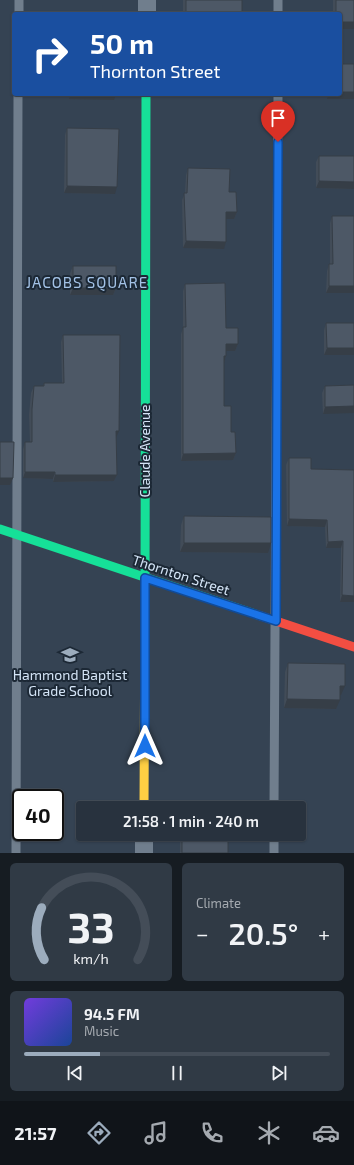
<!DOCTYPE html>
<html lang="en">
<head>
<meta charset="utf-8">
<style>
	body { margin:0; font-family:"Exo 2",sans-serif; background:#303a45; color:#f1f3f6; height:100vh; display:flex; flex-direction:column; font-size:15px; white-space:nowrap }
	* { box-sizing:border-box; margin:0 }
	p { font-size:13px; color:#a5aab0 }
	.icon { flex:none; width:22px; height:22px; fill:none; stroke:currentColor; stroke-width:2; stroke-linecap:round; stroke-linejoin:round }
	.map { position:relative; height:853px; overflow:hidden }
	.side { display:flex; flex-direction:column; gap:10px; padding:10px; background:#161c22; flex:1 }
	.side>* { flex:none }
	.banner { position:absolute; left:12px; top:12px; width:330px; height:84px; border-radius:4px; box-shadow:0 1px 3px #0004,0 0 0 1px #444d58; background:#1a4fa0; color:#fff; overflow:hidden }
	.speed { position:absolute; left:12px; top:789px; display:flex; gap:8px; font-size:20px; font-weight:700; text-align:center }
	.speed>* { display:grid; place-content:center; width:52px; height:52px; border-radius:50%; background:#28323e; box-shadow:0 1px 3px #0004,0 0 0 1px #444d58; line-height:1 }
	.speed .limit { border:2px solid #111; border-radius:6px; background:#fff; color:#111 }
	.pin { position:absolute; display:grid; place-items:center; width:34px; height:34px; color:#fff; margin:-41px -17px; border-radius:50% 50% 50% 0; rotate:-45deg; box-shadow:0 0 4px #0007 }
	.pin .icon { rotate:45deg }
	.me { position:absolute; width:44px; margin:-22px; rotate:0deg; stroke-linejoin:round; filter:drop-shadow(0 0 3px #0008) }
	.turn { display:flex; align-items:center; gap:14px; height:84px; padding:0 12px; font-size:18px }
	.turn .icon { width:52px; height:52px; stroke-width:2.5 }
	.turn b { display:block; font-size:28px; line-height:34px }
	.big { font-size:30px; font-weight:600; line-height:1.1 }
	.side .card { flex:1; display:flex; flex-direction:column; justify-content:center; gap:6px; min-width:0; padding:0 14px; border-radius:6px; background:#303a45 }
	.side .dial { align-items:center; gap:0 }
	.dial svg { height:104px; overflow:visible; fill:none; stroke:#444d58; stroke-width:7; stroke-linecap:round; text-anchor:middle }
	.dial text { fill:#f1f3f6; stroke:none }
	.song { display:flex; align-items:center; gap:12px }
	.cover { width:48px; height:48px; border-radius:6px; background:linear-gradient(135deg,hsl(260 70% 55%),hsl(220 70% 35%)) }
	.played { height:4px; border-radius:2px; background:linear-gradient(90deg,#9cacbd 25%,#444d58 25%) }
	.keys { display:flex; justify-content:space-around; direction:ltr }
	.heat { display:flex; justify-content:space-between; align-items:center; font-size:22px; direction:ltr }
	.side .tiles { flex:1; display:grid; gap:10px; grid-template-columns:1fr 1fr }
	.card:last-child { grid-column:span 2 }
	.trip { position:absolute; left:76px; top:801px; width:230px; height:40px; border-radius:4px; background:#28323e; box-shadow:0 1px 3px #0004,0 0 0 1px #444d58; font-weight:600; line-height:40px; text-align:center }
	.menu { display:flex; height:64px; justify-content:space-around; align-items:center; background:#101419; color:#a5aab0 }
	.menu .icon { width:28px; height:28px }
	.menu .current { color:#9cacbd }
	.menu b { font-size:18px; color:#f1f3f6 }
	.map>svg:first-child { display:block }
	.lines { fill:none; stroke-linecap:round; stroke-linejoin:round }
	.lane { stroke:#707e8d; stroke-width:9 }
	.street { stroke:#707e8d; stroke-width:18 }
	.fast { stroke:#16e098; stroke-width:9 }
	.slow { stroke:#ffcf43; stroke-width:9 }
	.jam { stroke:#f24e42; stroke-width:9 }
	.wall { fill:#424c58 }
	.shaded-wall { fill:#363e47 }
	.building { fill:#4d5866; stroke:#363e47 }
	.route-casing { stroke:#114b97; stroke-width:10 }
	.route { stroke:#1a73e8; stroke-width:7 }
	.labels { text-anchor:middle; stroke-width:4; stroke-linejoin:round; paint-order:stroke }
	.street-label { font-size:14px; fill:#d4e4f6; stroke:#1c2835 }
	.poi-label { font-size:14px; fill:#d4e4f6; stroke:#1c2835 }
	.neighbourhood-label { font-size:15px; letter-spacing:1px; fill:#a3c2e6; stroke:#1c2835 }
</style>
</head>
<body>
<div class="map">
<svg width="354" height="853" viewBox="0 0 354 853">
	<rect width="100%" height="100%" fill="#354353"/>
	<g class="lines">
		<g class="lane">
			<polyline points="19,14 19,0"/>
			<polyline points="278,14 278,0"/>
			<polyline points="274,808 278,94"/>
			<polyline points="16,853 18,94"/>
			<polyline points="274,853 274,834"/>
		</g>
		<g class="street">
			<polyline points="147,14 147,0"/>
			<polyline points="144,853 144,834"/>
		</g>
		<g class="fast">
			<polyline points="0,529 261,616"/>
			<polyline points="145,590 146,94"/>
		</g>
		<polyline class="slow" points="144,808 145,590"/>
		<polyline class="jam" points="261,616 354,647"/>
	</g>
	<g class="wall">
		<rect x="183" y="0" width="59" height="14"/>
		<polygon points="333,0 354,0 354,29 340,29 340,14 333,14"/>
		<polygon points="67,128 115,194 64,193 65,135"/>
		<polygon points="319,156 354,156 354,189 316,188 316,162"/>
		<polygon points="188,168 229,192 237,212 234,219 226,219 224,249 183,248 182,200 185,193 186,175"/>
		<polygon points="332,216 354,216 354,293 326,293 327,271 329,264 330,264 330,223"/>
		<polygon points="73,266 116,288 113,295 70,295 70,273"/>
		<polygon points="185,284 226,328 238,344 235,351 226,351 226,356 224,363 224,406 236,453 233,460 181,461 181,334 183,328 183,291"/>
		<polygon points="326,323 354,323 354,355 324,355 324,330"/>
		<polygon points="63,335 116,438 117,475 114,481 53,482 53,479 23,478 23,449 25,442 30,442 29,415 31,393 34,386 43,386 44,383 62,383 61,342"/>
		<polygon points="354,385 323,414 322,393 325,386"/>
		<polygon points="289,458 311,469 354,470 354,602 340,602 341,548 326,548 325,527 287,526 286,465"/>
		<polygon points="184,516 268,553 180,552 181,525"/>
		<polygon points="288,663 341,695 340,695 336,709 284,708 285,672"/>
		<polygon points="180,834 246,834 244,840 228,839 228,853 180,853"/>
	</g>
	<g class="shaded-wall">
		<rect x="340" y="22" width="14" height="7"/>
		<polygon points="340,92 354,92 354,99 327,99 329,94 340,94"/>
		<polygon points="71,94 116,94 114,100 69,99"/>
		<polygon points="319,181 354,182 354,189 316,188"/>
		<polygon points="67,186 117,187 115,194 64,193"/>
		<polygon points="226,212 237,212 234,219 224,219"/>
		<polygon points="186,241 226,242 224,249 183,248"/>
		<polygon points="329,286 354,286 354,293 326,293"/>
		<polygon points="73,288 116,288 113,295 70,295"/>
		<polygon points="226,344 238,344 235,351 224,351"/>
		<polygon points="327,348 354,348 354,355 324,355"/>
		<polygon points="224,356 226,356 224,363"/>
		<polygon points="354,406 354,413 323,414 325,407"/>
		<polygon points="116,431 119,431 116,438"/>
		<polygon points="236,453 233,460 181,461 183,454"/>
		<polygon points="25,472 55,472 53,479 23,478"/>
		<polygon points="55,475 117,475 114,481 53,482"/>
		<polygon points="0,478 13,478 10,485 0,485"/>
		<polygon points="289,519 327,520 325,527 287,526"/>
		<polygon points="343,541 341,548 326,548 328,542"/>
		<polygon points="184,543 271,543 268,553 180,552"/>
		<polygon points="342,595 354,596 354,602 340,602"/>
		<polygon points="340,686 345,686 341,695 336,695"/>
		<polygon points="287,699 340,700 336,709 284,708"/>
		<polygon points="228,834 246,834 244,840 226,839"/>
	</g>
	<g class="building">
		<rect x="186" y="0" width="56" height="14"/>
		<polygon points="336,0 354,0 354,22 340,22 340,14 336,14"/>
		<rect x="340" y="64" width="14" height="28"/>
		<polygon points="67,128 119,129 117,187 67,186"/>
		<polygon points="319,156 354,156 354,182 319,181"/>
		<polygon points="188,168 230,169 229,192 236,192 237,212 226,212 226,242 186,241 184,193 187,193"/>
		<polygon points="332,216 354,216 354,286 329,286 329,264 333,264"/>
		<rect x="73" y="266" width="43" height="22"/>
		<polygon points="225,283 226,328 238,328 238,344 226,344 226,356 224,356 224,406 231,406 231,432 235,432 236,453 183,454 183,327 186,327 185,284"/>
		<polygon points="326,323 354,323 354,348 327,348"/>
		<polygon points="63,335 120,335 119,431 116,431 117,475 55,475 55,472 25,472 25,442 32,442 32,409 34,386 44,386 44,383 64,383"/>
		<polygon points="354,385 354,406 325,407 325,386"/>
		<polygon points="0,442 14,442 13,478 0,478"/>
		<polygon points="289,458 311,458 311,469 354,470 354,596 342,595 343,541 328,542 327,520 289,519"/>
		<polygon points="184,516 271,517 271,543 184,543"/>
		<polygon points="288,663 345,664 345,686 340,686 340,700 287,699"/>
		<polygon points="183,803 247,804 247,808 183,808"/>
		<rect x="182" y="834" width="46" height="19"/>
	</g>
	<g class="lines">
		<g class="route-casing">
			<polyline id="route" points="145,746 145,578 276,621 278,142"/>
		</g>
		<use href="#route" class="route"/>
	</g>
	<defs>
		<g id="school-bare" transform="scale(1.38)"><path d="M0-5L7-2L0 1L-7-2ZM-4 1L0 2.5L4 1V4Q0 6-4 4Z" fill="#9cacbd" stroke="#1c2835" stroke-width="2.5" paint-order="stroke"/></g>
	</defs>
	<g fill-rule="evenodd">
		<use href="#school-bare" x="70" y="655"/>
	</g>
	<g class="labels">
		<g class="street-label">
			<text transform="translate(145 451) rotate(-90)" y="5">Claude Avenue</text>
			<text transform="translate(181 575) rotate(18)" y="5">Thornton Street</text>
		</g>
		<g class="poi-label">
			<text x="70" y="680">Hammond Baptist<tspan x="70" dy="16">Grade School</tspan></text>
		</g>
		<g class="neighbourhood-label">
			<text x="87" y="288">JACOBS SQUARE</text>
		</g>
	</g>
</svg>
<div class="speed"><div class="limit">40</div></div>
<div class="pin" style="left:278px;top:142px;background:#d93025"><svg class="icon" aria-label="arrive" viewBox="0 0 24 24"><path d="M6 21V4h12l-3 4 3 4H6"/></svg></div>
<svg class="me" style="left:145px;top:746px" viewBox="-20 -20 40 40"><path d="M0-17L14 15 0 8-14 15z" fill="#1a73e8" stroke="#fff" stroke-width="4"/></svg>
<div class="trip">21:58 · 1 min · 240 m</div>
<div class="banner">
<div class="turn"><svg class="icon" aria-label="right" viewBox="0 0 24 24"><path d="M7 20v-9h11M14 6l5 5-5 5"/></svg><div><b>50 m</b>Thornton Street</div></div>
</div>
</div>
<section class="side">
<div class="tiles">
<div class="card dial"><svg viewBox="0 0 100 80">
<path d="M14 69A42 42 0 1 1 86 69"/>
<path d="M14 69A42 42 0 0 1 12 29" stroke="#9cacbd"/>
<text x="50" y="56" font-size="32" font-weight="700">33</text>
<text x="50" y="72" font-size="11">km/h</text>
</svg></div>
<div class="card"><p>Climate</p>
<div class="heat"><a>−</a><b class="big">20.5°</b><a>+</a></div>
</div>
<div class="card">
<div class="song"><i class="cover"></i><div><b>94.5 FM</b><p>Music</p></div></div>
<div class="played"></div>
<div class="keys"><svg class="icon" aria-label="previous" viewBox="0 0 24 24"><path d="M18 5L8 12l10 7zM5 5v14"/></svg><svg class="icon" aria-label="pause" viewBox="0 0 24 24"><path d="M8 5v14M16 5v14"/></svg><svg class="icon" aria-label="next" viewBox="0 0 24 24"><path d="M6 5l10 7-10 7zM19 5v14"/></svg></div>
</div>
</div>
</section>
<nav class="menu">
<b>21:57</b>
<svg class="icon current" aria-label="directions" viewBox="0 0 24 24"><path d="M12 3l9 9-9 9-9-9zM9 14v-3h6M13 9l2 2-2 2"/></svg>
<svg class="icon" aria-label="music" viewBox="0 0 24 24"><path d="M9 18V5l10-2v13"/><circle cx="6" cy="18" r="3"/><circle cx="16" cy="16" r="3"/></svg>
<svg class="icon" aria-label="phone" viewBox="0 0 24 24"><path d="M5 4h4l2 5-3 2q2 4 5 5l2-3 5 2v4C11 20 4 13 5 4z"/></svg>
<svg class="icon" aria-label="climate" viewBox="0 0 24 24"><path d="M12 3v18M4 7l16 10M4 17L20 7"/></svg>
<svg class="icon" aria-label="car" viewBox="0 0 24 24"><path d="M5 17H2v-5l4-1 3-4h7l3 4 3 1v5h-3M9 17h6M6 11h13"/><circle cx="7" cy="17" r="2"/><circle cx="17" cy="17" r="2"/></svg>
</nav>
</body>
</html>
